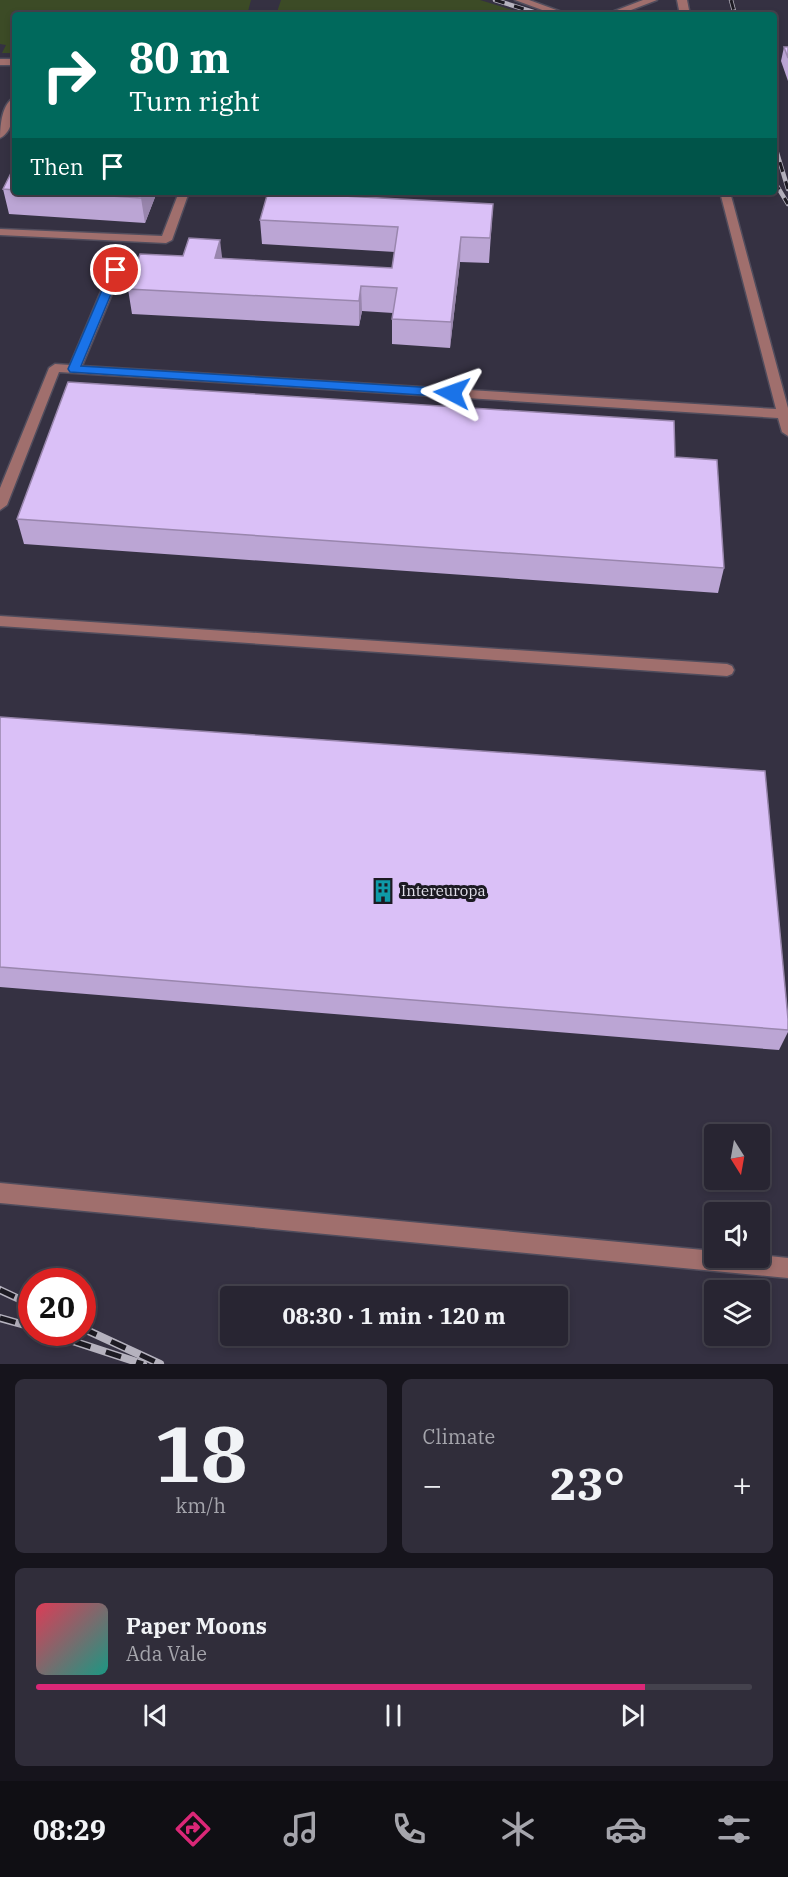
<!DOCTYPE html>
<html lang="en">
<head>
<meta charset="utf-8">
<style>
	body { margin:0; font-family:"IBM Plex Serif",serif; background:#302d3a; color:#f1f3f6; height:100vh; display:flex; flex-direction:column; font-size:22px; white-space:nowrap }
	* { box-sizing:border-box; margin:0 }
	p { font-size:20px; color:#a5a5ac }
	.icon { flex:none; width:33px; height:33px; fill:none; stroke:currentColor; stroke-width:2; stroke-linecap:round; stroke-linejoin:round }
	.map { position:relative; height:1364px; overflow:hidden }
	.drawer { display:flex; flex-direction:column; gap:15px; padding:15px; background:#16141c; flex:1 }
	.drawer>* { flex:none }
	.banner { position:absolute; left:12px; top:12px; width:765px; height:183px; border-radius:6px; box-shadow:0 3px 9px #0003,0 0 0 2px #44424d; background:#00695c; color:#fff; overflow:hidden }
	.needle { width:39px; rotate:169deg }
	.controls { position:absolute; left:704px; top:1124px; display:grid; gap:12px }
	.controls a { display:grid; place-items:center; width:66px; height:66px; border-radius:6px; background:#282532; box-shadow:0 3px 9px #0003,0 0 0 2px #44424d; font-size:30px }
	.speed { position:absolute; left:18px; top:1268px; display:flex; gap:12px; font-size:30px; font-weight:700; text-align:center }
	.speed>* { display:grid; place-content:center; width:78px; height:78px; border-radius:50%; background:#282532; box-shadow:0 3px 9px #0003,0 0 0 2px #44424d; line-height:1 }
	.speed .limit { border:9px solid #d22; background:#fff; color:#111 }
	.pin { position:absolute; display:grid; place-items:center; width:51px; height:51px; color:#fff; margin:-26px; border:3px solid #fff; border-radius:50%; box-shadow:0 2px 6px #0007 }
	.me { position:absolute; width:66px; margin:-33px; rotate:274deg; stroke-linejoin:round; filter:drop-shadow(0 0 4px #0008) }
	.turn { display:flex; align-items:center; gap:21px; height:126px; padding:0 18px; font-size:27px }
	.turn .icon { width:78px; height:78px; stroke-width:2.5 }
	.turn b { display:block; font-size:42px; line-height:51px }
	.then { display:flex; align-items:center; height:57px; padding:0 18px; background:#0003; gap:12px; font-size:22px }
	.big { font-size:45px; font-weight:700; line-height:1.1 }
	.drawer .tile { flex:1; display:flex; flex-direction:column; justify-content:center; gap:9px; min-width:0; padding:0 21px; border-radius:9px; background:#302d3a }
	.drawer .dial { align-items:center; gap:0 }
	.dial b { font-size:78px; line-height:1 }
	.song { display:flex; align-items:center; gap:18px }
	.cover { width:72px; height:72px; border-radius:9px; background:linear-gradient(135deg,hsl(350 70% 55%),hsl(170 70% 35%)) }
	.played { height:6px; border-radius:3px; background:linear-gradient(90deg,#db2777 85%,#44424d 85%) }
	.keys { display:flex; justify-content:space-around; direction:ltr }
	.heat { display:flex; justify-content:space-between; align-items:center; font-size:33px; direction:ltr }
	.drawer .tiles { flex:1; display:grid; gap:15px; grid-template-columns:1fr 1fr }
	.tile:last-child { grid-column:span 2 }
	.trip { position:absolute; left:220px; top:1286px; width:348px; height:60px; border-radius:6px; background:#282532; box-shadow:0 3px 9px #0003,0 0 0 2px #44424d; font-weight:700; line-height:60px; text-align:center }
	.menu { display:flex; height:96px; justify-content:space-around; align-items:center; background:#100f14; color:#a5a5ac }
	.menu .icon { width:42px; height:42px }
	.menu .on { color:#db2777 }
	.menu b { font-size:27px; color:#f1f3f6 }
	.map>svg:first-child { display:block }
	.green { fill:#3c4b26 }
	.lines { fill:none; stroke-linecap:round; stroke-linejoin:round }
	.minor-casing { stroke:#514d5d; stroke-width:3 }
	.minor { fill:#a06f6d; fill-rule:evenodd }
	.rail-far1-casing { stroke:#b5b2be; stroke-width:4.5 }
	.rail-casing { stroke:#b5b2be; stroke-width:8 }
	.rail-far1 { stroke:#1c1a22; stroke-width:3; stroke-dasharray:10; stroke-linecap:butt }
	.rail { stroke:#1c1a22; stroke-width:5; stroke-dasharray:16; stroke-linecap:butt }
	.wall { fill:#bba5d4 }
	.shaded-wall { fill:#9986ad }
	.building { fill:#dac0f7; stroke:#9986ad; stroke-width:1.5 }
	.route { fill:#1a73e8; stroke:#114b97; stroke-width:1.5 }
	.labels { text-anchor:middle; stroke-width:6; stroke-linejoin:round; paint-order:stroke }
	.poi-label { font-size:15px; fill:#e1dfe9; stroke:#1c1a22; text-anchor:start }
</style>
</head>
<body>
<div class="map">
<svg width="788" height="1364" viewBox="0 0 788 1364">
	<rect width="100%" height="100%" fill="#353142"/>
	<g class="green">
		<polygon points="0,0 251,0 247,15 15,15 15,53 2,53 6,45 0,44"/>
		<polygon points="281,0 480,0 529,15 276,15"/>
	</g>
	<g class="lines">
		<g class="minor-casing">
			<g id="minor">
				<polygon points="515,0 529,0 570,15 556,15"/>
				<polygon points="643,0 657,0 618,15 604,15"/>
				<polygon points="677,0 687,0 690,15 680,15"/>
				<rect x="0" y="59" width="15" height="6"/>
				<path d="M15 97C15 110 13 132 0 138 0 125 2 103 15 97Z"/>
				<polygon points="179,192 189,192 172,240 166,243 0,235 0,229 162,236"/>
				<polygon points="720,192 730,192 788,408 788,436 782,432 778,418 59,372 7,505 0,510 0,488 49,368 55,364 70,365 110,270 116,267 122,270 82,366 776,409"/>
				<polygon points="0,616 727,664 732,666 734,670 732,674 727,676 0,626"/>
				<polygon points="0,1183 714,1251 714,1257 759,1255 788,1258 788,1278 0,1203"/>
			</g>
		</g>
		<use href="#minor" class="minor"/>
		<g class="rail-far1-casing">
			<g id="rail-far1">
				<polyline points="495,0 543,15"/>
				<polyline points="731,0 735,15"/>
				<polyline points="774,143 788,189"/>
				<polyline points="774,181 788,204"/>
			</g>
		</g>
		<g class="rail-casing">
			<g id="rail">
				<polyline points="0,1290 32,1305"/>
				<polyline points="0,1318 32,1327"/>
				<polyline points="82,1328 160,1364"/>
				<polyline points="45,1332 143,1364"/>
			</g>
		</g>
		<use href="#rail-far1" class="rail-far1"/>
		<use href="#rail" class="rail"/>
	</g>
	<g class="wall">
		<polygon points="784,47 788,47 788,81 781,61"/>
		<polygon points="15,165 15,192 157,192 145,223 9,214 3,189"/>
		<polygon points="493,204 489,263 460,262 450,348 392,344 392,319 393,313 362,311 359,326 132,314 128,289 183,256 392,268 395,252 262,244 260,220"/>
		<polygon points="675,457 724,568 718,593 24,544 17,519"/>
		<polygon points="0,717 788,1019 788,1032 779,1050 0,987"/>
	</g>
	<g class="shaded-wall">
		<polygon points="144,192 157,192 145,223 141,198"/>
		<polygon points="461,237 460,262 450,348 451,322"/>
		<polygon points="220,240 223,265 215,258"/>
		<polygon points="361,286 362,311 359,326 359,301"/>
	</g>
	<g class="building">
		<polygon points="784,47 788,47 788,58"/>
		<polygon points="15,165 15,190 3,189"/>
		<polygon points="49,192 144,192 141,198"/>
		<polygon points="268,192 493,204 490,238 461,237 451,322 392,319 397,288 361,286 359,301 128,289 140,254 183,256 189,238 220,240 215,258 392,268 398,227 260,220"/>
		<polygon points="68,382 674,421 675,457 717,460 724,568 17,519"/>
		<polygon points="0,717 765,771 788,1019 788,1030 0,967"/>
	</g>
	<polygon class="route" points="112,267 121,270 81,366 452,389 458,393 452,397 70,372 68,369"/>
	<defs>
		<g id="building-bare" transform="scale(1.8)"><path d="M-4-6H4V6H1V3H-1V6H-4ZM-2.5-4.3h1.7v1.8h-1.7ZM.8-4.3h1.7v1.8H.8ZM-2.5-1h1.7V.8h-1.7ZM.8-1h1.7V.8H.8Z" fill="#0f9aa8" stroke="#1c1a22" stroke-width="2.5" paint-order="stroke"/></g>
	</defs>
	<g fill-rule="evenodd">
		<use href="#building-bare" x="383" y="891"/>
	</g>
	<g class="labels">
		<g class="poi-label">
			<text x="401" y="896">Intereuropa</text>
		</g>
	</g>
</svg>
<div class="controls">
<a><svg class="needle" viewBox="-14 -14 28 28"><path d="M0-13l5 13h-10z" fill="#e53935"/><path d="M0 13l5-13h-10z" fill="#a5a5ac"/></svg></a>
<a><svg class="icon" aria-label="sound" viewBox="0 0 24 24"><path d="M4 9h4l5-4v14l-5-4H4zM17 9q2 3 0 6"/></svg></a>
<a><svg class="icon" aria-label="layers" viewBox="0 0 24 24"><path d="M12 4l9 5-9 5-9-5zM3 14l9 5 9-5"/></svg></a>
</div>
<div class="speed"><div class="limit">20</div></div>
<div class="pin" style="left:116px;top:270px;background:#d93025"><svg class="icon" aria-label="arrive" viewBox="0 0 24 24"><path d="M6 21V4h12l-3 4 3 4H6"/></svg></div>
<svg class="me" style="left:452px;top:393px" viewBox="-20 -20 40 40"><path d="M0-17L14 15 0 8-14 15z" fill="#1a73e8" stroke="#fff" stroke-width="4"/></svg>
<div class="trip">08:30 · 1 min · 120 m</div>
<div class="banner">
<div class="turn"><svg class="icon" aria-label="right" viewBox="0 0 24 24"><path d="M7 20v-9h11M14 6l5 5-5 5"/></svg><div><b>80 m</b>Turn right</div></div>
<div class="then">Then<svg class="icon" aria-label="arrive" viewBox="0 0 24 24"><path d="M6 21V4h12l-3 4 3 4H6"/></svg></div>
</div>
</div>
<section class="drawer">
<div class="tiles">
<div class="tile dial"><b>18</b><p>km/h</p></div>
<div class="tile"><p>Climate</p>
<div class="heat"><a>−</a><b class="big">23°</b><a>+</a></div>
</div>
<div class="tile">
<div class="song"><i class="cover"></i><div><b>Paper Moons</b><p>Ada Vale</p></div></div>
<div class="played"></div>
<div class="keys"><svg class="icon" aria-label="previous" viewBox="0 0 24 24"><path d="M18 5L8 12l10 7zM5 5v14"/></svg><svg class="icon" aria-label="pause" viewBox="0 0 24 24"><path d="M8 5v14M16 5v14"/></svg><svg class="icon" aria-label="next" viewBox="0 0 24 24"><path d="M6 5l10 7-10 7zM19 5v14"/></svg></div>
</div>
</div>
</section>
<nav class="menu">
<b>08:29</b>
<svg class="icon on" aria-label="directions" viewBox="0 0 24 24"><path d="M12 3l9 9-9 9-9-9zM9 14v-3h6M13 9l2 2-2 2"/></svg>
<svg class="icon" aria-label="music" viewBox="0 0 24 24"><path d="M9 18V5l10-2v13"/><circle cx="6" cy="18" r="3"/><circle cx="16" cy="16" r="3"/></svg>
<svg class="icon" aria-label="phone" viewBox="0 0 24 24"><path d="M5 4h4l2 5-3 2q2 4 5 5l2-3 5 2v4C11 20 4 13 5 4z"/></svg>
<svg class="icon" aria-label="climate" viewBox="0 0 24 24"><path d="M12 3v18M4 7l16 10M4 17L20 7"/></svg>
<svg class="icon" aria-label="car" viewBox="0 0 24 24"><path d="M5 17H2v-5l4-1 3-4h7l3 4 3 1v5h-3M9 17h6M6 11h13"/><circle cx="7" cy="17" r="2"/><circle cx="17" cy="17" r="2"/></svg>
<svg class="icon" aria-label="filters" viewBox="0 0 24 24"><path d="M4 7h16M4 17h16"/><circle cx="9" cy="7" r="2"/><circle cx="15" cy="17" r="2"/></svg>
</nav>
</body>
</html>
